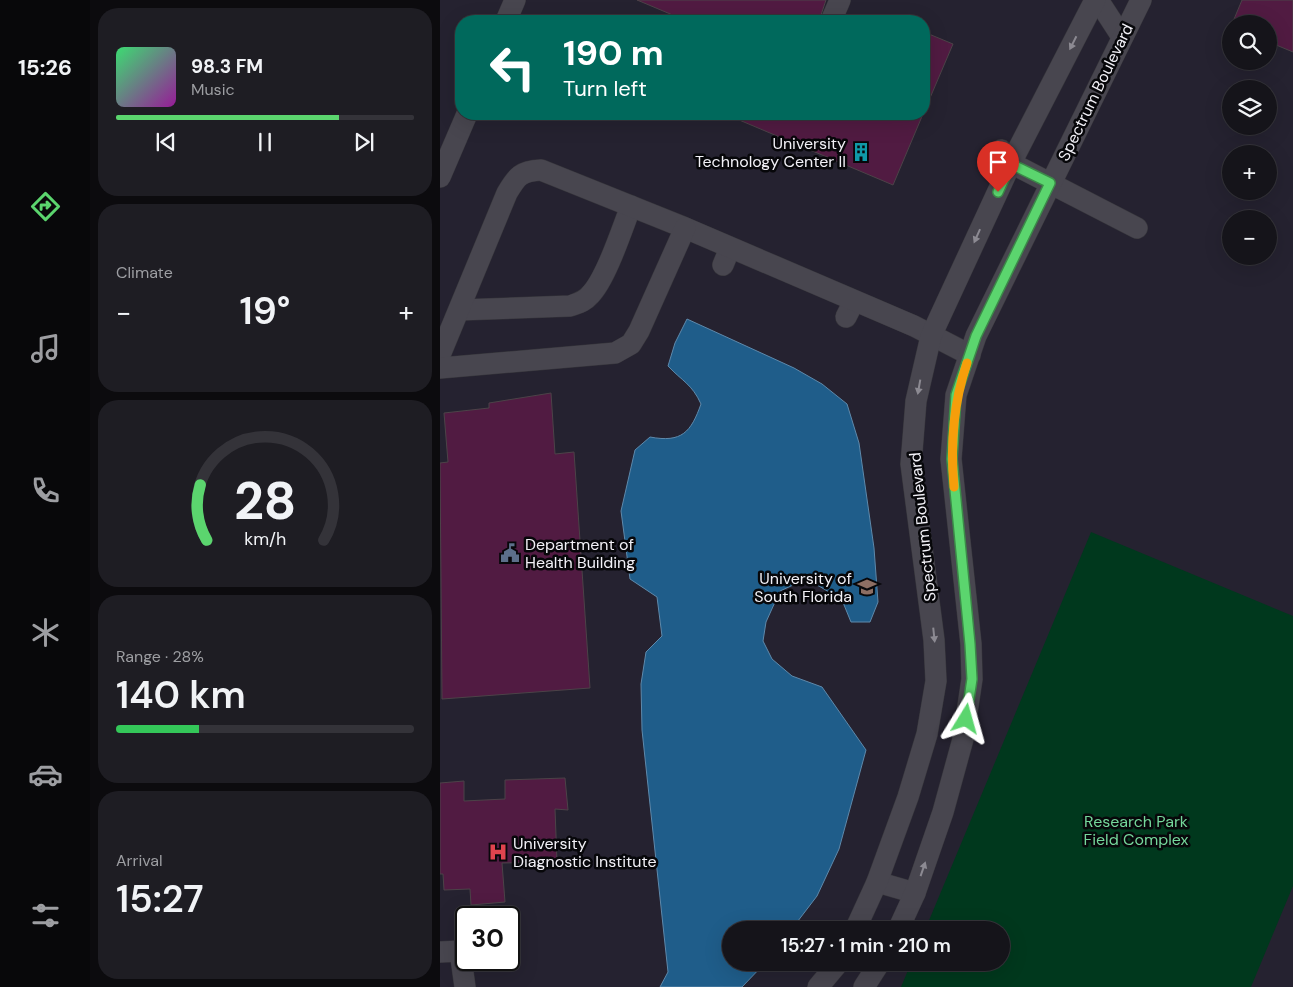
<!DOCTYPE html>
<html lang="en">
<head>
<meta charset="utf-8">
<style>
	body { margin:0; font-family:"DM Sans",sans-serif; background:#1e1d23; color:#f1f3f6; height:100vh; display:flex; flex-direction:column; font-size:19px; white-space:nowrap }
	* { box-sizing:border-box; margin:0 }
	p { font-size:16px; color:#9d9ea2 }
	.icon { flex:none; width:28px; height:28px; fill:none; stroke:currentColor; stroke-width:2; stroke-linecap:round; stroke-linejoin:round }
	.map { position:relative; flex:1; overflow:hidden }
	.side { display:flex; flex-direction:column; gap:8px; padding:8px; background:#0c0b0e; width:350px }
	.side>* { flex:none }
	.top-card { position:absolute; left:15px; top:15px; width:475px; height:105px; border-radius:20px; box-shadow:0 5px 20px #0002,0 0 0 1px #343339; background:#00695c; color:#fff; overflow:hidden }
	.buttons { position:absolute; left:782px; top:15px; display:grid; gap:10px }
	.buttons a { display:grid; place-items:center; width:55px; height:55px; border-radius:50%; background:#15141a; box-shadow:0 5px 20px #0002,0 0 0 1px #343339; font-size:25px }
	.speed { position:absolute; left:15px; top:906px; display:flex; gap:10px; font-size:25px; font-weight:700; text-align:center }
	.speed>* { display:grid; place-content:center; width:65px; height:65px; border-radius:50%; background:#15141a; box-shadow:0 5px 20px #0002,0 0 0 1px #343339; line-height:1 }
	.speed .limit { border:2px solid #111; border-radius:8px; background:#fff; color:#111 }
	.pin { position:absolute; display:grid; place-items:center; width:42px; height:42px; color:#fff; margin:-51px -21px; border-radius:50% 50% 50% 0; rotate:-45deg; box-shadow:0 0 5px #0007 }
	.pin .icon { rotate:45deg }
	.me { position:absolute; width:55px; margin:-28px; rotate:8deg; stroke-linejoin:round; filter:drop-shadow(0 0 4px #0008) }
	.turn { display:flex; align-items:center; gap:18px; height:105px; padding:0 25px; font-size:22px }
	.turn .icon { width:65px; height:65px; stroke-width:2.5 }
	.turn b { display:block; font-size:35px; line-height:42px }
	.big { font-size:38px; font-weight:600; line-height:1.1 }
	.side .widget { flex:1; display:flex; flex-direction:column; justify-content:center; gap:8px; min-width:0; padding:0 18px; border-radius:20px; background:#1e1d23 }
	.side .dial { align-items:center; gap:0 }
	.dial svg { height:130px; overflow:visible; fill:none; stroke:#343339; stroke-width:7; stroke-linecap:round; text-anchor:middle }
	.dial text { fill:#f1f3f6; stroke:none }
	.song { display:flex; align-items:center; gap:15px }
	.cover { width:60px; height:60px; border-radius:8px; background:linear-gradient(135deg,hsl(140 70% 55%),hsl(300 70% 35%)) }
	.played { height:5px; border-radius:2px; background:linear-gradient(90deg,#5bd56e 75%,#343339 75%) }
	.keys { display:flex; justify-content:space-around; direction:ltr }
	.heat { display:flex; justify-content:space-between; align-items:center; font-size:28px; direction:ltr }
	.charge { height:8px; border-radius:4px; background:linear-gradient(90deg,#34c759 28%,#343339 0) }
	.trip { position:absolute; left:282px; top:921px; width:288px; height:50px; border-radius:25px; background:#15141a; box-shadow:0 5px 20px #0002,0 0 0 1px #343339; font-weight:600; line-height:50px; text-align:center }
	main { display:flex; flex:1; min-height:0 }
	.tab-bar { display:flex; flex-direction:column; width:90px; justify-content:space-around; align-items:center; background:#08080a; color:#9d9ea2 }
	.tab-bar .icon { width:35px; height:35px }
	.tab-bar .on { color:#5bd56e }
	.tab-bar b { font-size:22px; color:#f1f3f6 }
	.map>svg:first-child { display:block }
	.built { fill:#252230; fill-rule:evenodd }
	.green { fill:#00381d }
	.water { fill:#1f5d8a; stroke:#5e89ab }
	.building { fill:#511b42; stroke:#4c4348 }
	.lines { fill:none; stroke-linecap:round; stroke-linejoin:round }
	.minor-casing { stroke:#36353b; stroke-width:22 }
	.minor { stroke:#48464f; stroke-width:21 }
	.oneway { fill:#8c8a92 }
	.route-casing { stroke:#3b8a48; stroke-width:12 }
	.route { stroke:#5bd56e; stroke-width:9 }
	.slow { stroke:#f59e0b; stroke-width:9 }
	.labels { text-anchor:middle; stroke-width:5; stroke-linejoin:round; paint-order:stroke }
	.street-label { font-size:16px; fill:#f2f1f7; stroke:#07070a }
	.poi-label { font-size:16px; fill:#f2f1f7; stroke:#07070a; text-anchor:end }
	.park-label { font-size:16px; fill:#75d79b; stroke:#07070a }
</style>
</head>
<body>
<main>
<nav class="tab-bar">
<b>15:26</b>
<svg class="icon on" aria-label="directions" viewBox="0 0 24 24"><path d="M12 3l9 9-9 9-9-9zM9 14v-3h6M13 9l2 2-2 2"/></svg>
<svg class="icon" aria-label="music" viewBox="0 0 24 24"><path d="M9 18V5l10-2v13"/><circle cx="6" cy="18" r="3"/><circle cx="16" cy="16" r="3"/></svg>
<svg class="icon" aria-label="phone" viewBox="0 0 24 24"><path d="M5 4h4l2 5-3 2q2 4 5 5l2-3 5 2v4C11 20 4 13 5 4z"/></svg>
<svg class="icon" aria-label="climate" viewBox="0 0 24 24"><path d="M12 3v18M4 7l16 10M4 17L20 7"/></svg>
<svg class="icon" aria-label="car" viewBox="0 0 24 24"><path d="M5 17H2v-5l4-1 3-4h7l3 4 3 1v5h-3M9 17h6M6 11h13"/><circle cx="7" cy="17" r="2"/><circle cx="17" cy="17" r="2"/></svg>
<svg class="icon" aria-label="filters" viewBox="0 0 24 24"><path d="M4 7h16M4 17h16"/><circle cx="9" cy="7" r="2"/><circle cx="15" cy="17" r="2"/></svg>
</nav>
<section class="side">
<div class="widget">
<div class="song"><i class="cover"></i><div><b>98.3 FM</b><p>Music</p></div></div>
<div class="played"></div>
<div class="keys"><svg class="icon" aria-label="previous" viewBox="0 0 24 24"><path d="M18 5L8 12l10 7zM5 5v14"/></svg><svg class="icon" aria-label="pause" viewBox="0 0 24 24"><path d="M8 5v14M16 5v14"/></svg><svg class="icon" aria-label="next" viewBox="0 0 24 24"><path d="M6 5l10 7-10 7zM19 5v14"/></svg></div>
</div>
<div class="widget"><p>Climate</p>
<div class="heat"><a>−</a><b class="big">19°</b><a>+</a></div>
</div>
<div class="widget dial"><svg viewBox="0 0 100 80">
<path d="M14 69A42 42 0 1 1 86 69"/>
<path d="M14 69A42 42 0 0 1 10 35" stroke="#5bd56e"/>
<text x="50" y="56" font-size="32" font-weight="700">28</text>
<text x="50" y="72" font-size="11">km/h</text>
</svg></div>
<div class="widget"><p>Range · 28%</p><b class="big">140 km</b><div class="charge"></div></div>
<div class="widget"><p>Arrival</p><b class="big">15:27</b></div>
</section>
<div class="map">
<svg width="853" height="987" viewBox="0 0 853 987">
	<rect width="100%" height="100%" fill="#1c1b23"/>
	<path class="built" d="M0 0H853V987H0ZM21 21H484V114H21ZM791 24H829V61H791ZM791 89H829V126H791ZM791 154H829V191H791ZM791 219H829V256H791ZM26 918H69V960H26ZM291 930H561V962H291Z"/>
	<polygon class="green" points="651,532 853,616 853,886 811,987 461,987 471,963 561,962 561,930 485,930"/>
	<path class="water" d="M247 319 354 368 382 384 407 404 419 443 434 548 438 602 430 622H411L402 600 379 586 362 581 340 591 326 622 323 641 332 659 352 676 382 687 426 750 399 849 377 896 351 930H291V962L325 963 302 987H220L228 972 202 730 201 684 206 652 222 636 217 597 190 579 181 511 195 450 210 437C242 443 251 432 261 404 252 384 242 381 228 366L235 343Z"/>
	<g class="building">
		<polygon points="197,0 386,0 379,21 247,21"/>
		<polygon points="802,0 853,0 853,52 829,42 829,24 792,24"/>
		<polygon points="484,32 513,44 484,112"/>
		<polygon points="285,114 483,114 453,185"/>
		<polygon points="111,393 115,454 134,452 150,688 2,699 0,463 8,462 4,413 49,408 49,403"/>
		<polygon points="125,778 128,810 115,809 117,862 62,863 65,902 31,905 30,889 4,890 3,874 0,874 0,783 24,781 24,801 65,799 65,780"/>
	</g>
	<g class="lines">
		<g class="minor-casing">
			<g id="minor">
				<polyline points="658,0 682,37"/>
				<polyline points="66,21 75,0"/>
				<polyline points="391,21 400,0"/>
				<polyline points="561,150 571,163 697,228"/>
				<polyline points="0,177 27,114"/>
				<polyline points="283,265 290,248"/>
				<path d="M19 310 130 306C138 303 144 302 150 295 166 279 182 229 191 206"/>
				<polyline points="406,317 414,301"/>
				<path d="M0 355 67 193C77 176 81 171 101 170L243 227 474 326 530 355"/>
				<polyline points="0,368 175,353 191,344 199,331 245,228"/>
				<polyline points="437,882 475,893"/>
				<polyline points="415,930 437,882 468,797 487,734 496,681 494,640 471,464 476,401 491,336 571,163 655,0"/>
				<polyline points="458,930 475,893 503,812 523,739 532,679 531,644 511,459 516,395 536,336 701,0"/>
				<polyline points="0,952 20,951 25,987"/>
				<polyline points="378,987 399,962"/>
				<polyline points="424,987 440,962"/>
			</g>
		</g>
		<use href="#minor" class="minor"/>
	</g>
	<defs><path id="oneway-solid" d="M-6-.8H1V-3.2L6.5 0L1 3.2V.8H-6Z" transform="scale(1.25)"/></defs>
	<g class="oneway">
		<use href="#oneway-solid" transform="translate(633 43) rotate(117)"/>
		<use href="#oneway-solid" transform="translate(537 236) rotate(114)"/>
		<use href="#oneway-solid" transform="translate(479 387) rotate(100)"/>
		<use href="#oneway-solid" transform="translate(494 635) rotate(84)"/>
		<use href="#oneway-solid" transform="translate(483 869) rotate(-71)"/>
	</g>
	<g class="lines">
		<g class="route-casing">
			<polyline id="route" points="526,719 532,679 530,644 512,459 516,395 536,336 610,183 571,164 558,192"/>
		</g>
		<use href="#route" class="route"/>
		<path class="slow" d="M514 487C510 443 513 404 527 363"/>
	</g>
	<defs>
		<g id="building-bare" transform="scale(1.5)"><path d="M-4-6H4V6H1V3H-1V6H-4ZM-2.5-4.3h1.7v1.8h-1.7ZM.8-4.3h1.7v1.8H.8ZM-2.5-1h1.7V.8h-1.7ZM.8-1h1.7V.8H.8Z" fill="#0f9aa8" stroke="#07070a" stroke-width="2.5" paint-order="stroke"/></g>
		<g id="civic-bare" transform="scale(1.5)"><path d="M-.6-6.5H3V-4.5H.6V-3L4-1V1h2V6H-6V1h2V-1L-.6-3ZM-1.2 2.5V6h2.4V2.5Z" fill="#5c6f8a" stroke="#07070a" stroke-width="2.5" paint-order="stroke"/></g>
		<g id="university-bare" transform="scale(1.5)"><path d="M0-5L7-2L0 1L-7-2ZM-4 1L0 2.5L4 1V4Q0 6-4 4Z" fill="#8d6e63" stroke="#07070a" stroke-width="2.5" paint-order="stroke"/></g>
		<g id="hospital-bare" transform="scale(1.5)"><path d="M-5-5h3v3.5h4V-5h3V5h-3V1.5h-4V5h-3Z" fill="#e0444e" stroke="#07070a" stroke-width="2.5" paint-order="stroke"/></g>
	</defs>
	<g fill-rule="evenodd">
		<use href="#building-bare" x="421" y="152"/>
		<use href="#civic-bare" x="70" y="553"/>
		<use href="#university-bare" x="427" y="587"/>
		<use href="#hospital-bare" x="58" y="852"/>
	</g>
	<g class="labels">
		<g class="street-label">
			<text transform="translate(655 92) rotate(-64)" y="6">Spectrum Boulevard</text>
			<text transform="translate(482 527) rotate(-96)" y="6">Spectrum Boulevard</text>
		</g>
		<g class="poi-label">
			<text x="406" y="149">University<tspan x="406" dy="18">Technology Center II</tspan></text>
			<text x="85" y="550" text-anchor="start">Department of<tspan x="85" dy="18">Health Building</tspan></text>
			<text x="412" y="584">University of<tspan x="412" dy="18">South Florida</tspan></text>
			<text x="73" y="849" text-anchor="start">University<tspan x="73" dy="18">Diagnostic Institute</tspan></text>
		</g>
		<g class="park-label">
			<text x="696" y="827">Research Park<tspan x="696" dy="18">Field Complex</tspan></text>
		</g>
	</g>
</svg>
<div class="buttons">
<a><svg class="icon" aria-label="search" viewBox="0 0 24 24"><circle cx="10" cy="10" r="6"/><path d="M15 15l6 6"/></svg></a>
<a><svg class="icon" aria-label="layers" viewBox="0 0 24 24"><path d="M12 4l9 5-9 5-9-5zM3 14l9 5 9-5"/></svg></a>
<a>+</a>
<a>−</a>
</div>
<div class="speed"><div class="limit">30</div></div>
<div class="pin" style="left:558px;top:192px;background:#d93025"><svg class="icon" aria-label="arrive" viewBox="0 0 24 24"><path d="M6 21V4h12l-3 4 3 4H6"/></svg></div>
<svg class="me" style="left:526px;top:719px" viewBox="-20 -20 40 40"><path d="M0-17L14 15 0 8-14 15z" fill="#5bd56e" stroke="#fff" stroke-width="4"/></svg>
<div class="trip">15:27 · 1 min · 210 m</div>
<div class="top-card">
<div class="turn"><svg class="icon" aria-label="left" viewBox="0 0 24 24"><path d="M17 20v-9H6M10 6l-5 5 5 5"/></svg><div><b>190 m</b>Turn left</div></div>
</div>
</div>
</main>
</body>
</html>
